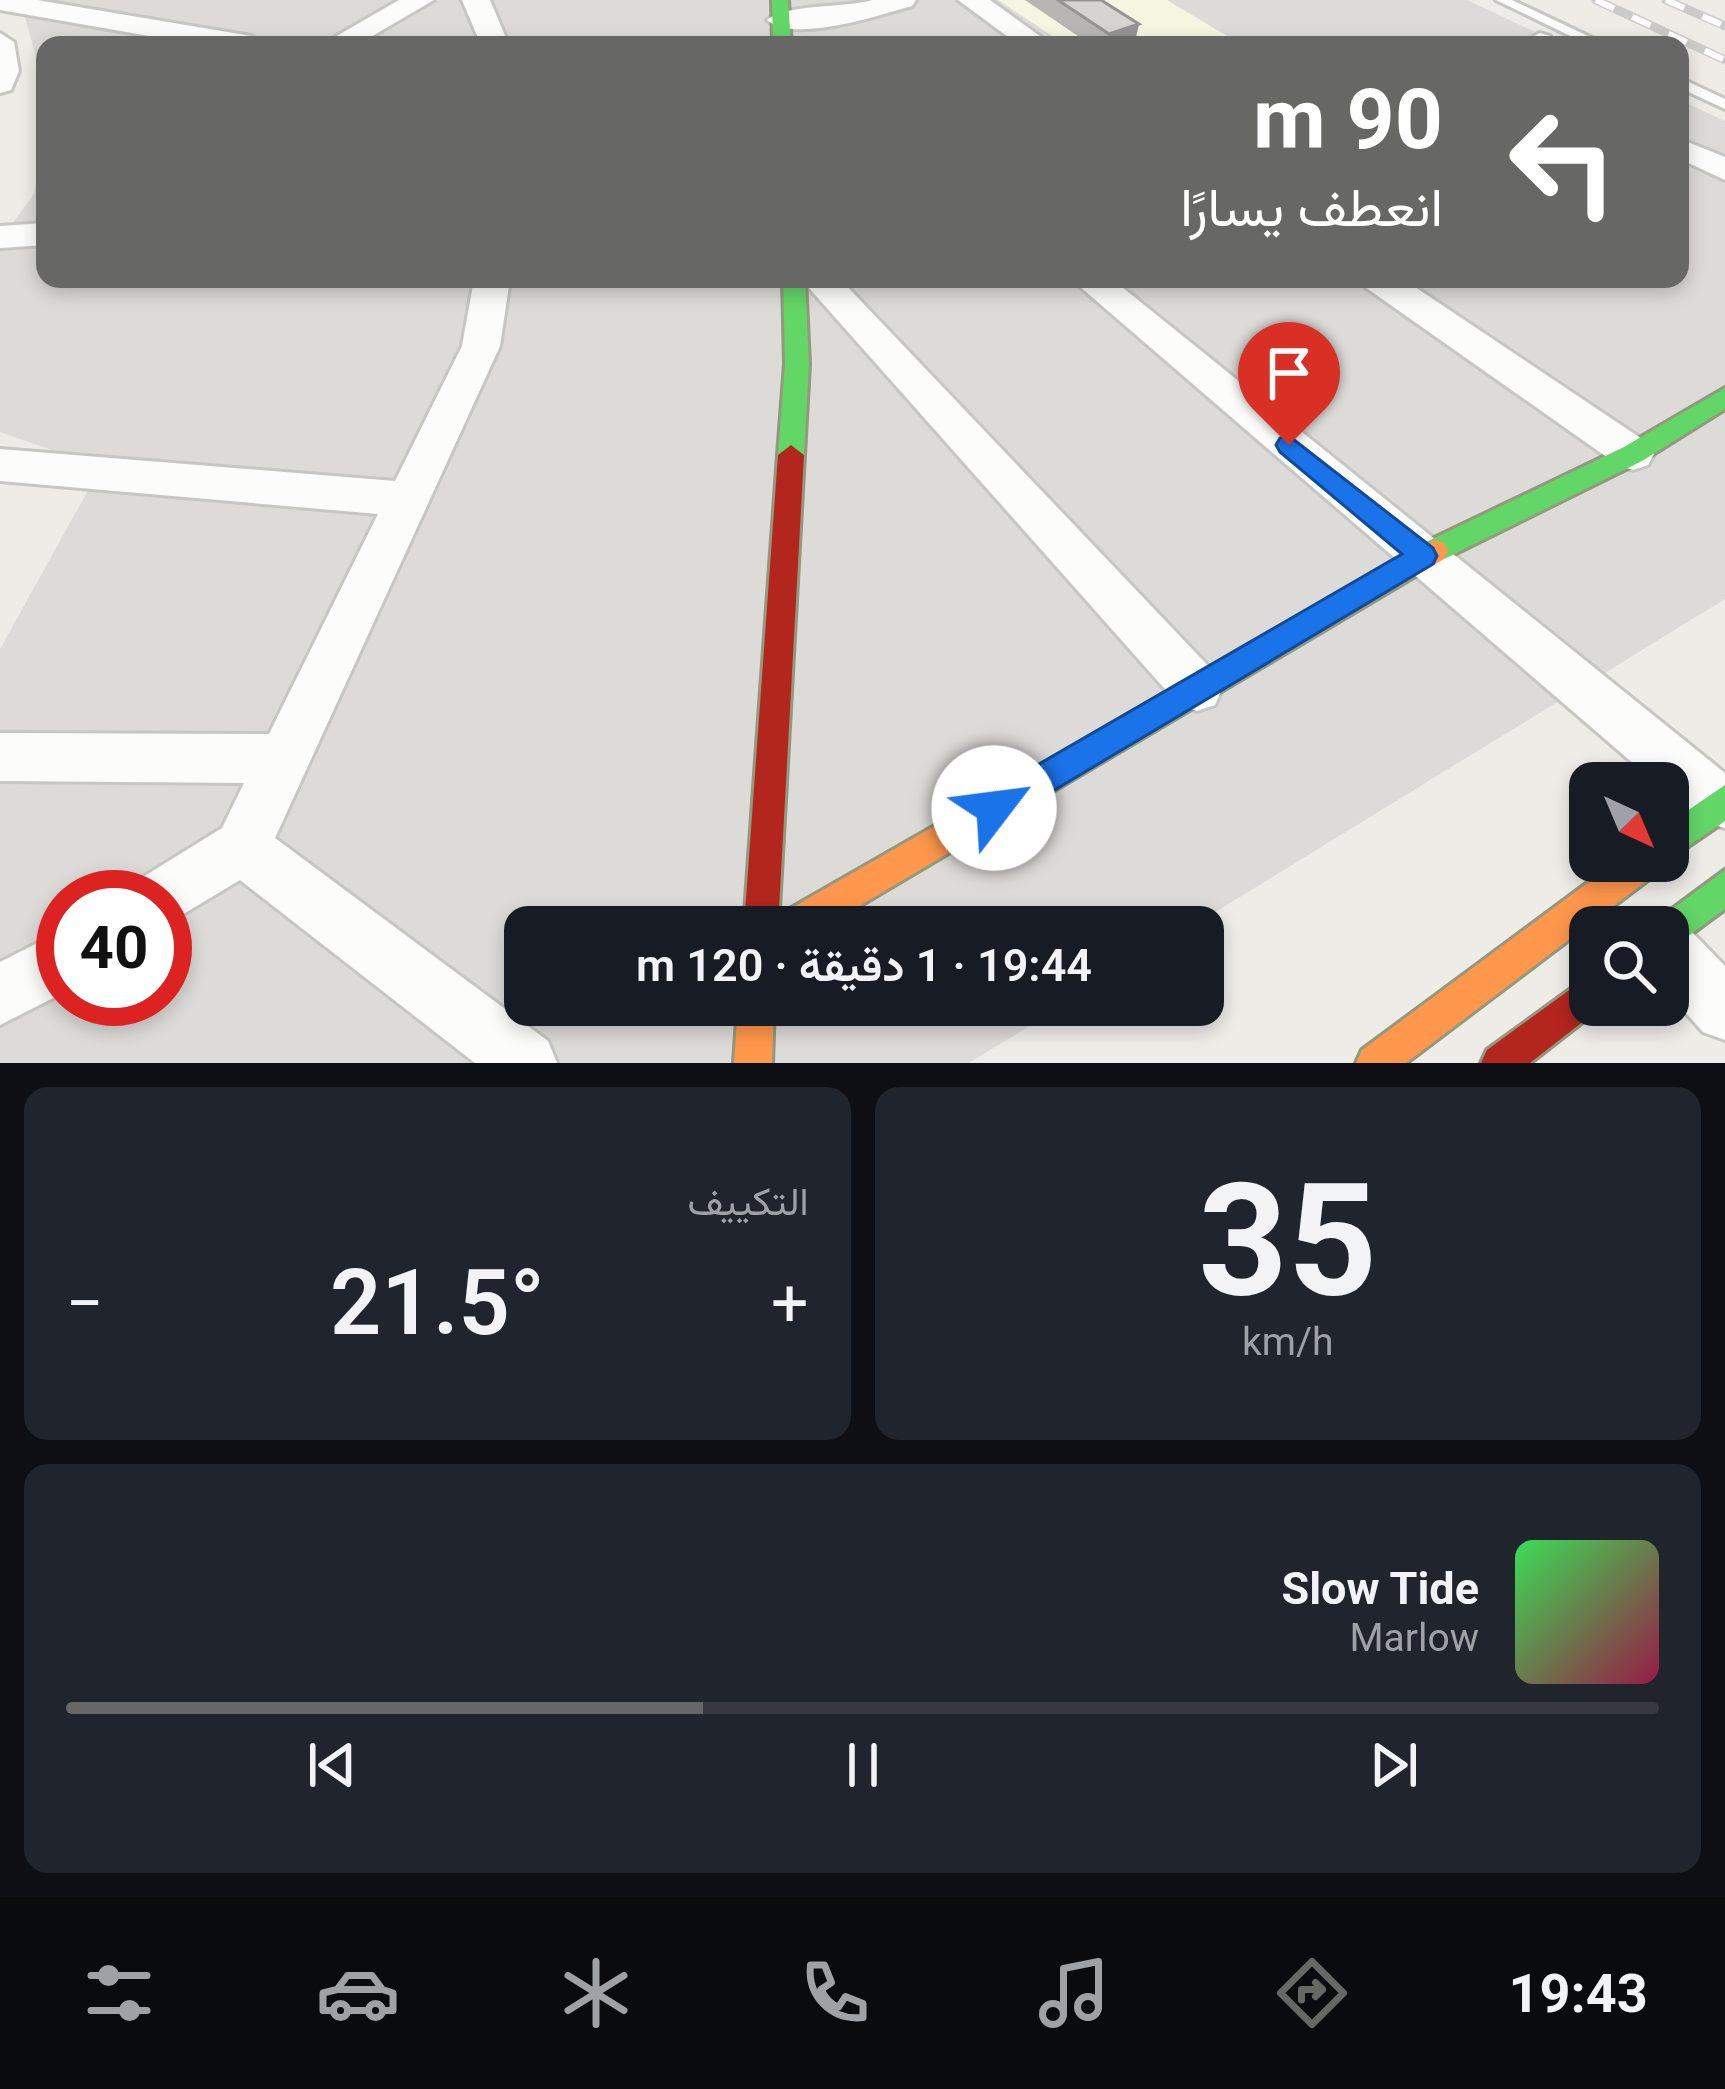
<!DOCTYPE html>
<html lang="ar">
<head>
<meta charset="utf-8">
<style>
	body { margin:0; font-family:Roboto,Vazirmatn,sans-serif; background:#20242c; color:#f1f3f6; direction:rtl; height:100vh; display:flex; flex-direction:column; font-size:45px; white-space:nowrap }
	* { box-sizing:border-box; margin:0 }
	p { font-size:39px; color:#9ea1a6 }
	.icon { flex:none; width:66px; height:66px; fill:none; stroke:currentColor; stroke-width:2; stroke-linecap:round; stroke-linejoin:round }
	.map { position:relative; height:1063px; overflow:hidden; direction:ltr }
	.side { display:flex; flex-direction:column; gap:24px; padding:24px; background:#0d0f14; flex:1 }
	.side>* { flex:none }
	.top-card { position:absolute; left:36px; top:36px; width:1653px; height:252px; border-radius:24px; box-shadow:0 6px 18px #0003; direction:rtl; background:#676765; color:#fff; overflow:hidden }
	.needle { width:78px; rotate:136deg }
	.tools { position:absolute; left:1569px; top:762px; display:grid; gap:24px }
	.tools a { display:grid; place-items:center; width:120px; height:120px; border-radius:24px; background:#171b24; box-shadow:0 6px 18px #0003; font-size:60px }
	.speed { position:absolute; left:36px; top:870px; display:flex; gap:24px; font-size:60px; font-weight:700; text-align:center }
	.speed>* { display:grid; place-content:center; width:156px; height:156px; border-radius:50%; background:#171b24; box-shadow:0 6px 18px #0003; line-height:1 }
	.speed .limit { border:18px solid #d22; background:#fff; color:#111 }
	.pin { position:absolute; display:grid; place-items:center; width:102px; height:102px; color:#fff; margin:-123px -51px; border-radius:50% 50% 50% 0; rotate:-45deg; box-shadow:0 0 12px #0007 }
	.pin .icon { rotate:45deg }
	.me { position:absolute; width:132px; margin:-66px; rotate:60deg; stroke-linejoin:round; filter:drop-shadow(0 0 9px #0008) }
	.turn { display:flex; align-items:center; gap:42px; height:252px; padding:0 48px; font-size:54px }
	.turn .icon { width:156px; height:156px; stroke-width:2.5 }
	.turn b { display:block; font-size:84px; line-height:102px }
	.big { font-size:90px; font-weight:600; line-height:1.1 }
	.side .card { flex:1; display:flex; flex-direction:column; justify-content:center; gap:18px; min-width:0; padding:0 42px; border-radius:24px; background:#20242c }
	.side .dial { align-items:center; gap:0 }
	.dial b { font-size:156px; line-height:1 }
	.song { display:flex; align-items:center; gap:36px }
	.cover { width:144px; height:144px; border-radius:18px; background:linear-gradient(135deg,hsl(130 70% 55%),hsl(340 70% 35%)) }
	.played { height:12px; border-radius:6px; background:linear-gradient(90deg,#676765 40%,#363941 40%) }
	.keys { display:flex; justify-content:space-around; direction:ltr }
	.heat { display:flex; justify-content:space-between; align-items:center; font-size:66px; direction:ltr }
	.side .tiles { flex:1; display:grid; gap:24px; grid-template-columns:1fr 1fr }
	.card:last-child { grid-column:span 2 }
	.trip { position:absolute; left:504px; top:906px; width:720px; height:120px; border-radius:24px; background:#171b24; box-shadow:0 6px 18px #0003; font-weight:600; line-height:120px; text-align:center; direction:rtl }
	.menu { display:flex; height:192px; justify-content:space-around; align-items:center; background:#090b0e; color:#9ea1a6 }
	.menu .icon { width:84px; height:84px }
	.menu .selected { color:#676765 }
	.menu b { font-size:54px; color:#f1f3f6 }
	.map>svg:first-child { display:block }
	.residential { fill:#dcdbd8; fill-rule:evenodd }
	.education { fill:#f5f6e2 }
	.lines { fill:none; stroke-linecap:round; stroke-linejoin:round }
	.lane-casing { stroke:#c6c6c3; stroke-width:6 }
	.street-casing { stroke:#c6c6c3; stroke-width:6 }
	.fast-casing { stroke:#93987e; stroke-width:6 }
	.slow-casing { stroke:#93987e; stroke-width:6 }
	.jam-casing { stroke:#93987e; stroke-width:6 }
	.lane { fill:#fcfcfb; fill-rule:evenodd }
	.street { fill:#fcfcfb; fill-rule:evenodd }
	.fast { fill:#63d668; fill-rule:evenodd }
	.slow { fill:#ff974d; fill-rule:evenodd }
	.jam { fill:#b3261e; fill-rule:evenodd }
	.rail-casing { stroke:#cbcbca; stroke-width:9 }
	.rail { stroke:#fff; stroke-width:6; stroke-dasharray:20; stroke-linecap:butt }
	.wall { fill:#b7b6b3 }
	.shaded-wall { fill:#959492 }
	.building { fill:#d5d4d0; stroke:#959492; stroke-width:3 }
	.route { fill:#1a73e8; stroke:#114b97; stroke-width:3 }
</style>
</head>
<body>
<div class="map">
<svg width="1725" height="1063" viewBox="0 0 1725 1063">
	<rect width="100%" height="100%" fill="#edece7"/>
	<g class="residential">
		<polygon points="20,0 1467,0 1563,45 45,45 45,88"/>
		<path d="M1680 100 1725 121V599L1191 927H525V1005H1064L969 1063H0V649L101 467 0 432V240L34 194 45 129V279H1680ZM63 897H165V999H63Z"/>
	</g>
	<polygon class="education" points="998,0 1167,0 1242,45 1066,45"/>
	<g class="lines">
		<g class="lane-casing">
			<g id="lane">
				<polygon points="1496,0 1512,0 1607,45 1589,45"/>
				<polygon points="1680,78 1725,99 1725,109 1680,88"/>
			</g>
		</g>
		<g class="street-casing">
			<g id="street">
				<polygon points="0,0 37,0 251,36 265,45 201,45 0,10"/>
				<polygon points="399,0 434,0 357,45 321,45"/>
				<polygon points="462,0 490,0 509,45 481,45"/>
				<path d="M873 0H916L912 6C880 15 792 44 767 20 783 4 846 8 873 0Z"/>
				<polygon points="958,0 990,0 1052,45 1019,45"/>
				<polygon points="0,33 14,42 19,71 11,90 0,93"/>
				<polygon points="1540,33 1550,36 1552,45 1518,45"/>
				<polygon points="1680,139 1725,157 1725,180 1680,159"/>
				<polygon points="45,223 45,245 0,248 0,226"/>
				<polygon points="474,279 510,279 500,346 275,838 548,1041 557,1063 475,1063 240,880 165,925 165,897 134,897 143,877 222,828 244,783 0,781 0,733 269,734 378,514 0,481 0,449 395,481 462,346"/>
				<polygon points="801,279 840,279 1215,673 1222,689 1215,705 1197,711 1179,705"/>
				<polygon points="1071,279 1112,279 1725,773 1725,828 1702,822 1668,793 1668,783 1656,783"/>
				<polygon points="1360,279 1403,279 1648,443 1654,454 1648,465 1633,470 1618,465 1365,287"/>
				<polygon points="1668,921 1689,929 1725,966 1725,1040 1703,1032 1668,993 1668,927 1652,927"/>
				<polygon points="63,930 63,993 0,1025 0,962"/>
			</g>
		</g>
		<g class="fast-casing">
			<g id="fast">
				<polygon points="772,0 788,0 791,45 773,45"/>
				<polygon points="783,279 805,279 809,364 804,455 791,465 778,455 785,364"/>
				<polygon points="1725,388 1725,409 1642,461 1444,559 1424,559 1420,551 1424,543 1624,447"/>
				<polygon points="1725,785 1725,821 1668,860 1668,824"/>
				<polygon points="1725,870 1725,909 1668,951 1668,927 1653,927 1656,921"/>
			</g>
		</g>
		<g class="slow-casing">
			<g id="slow">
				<polygon points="1434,540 1444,543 1448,551 1444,559 824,927 774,927 779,915"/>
				<polygon points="1617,861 1662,861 1657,873 1406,1063 1356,1063 1362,1050"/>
				<polygon points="738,1005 774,1005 772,1063 734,1063"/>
			</g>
		</g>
		<g class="jam-casing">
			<g id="jam">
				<polygon points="791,445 804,455 778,927 744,927 778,455"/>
				<polygon points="1590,975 1590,1005 1603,1006 1530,1063 1481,1063 1487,1050"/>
			</g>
		</g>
		<use href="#lane" class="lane"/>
		<use href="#street" class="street"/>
		<use href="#fast" class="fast"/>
		<use href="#slow" class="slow"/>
		<use href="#jam" class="jam"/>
		<g class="rail-casing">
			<g id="rail">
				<polyline points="1596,0 1725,60"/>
				<polyline points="1666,0 1725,26"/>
			</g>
		</g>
		<use href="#rail" class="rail"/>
	</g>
	<polygon class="wall" points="1025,0 1101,0 1139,24 1134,45 1091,45"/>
	<polygon class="shaded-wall" points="1139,24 1134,45 1106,45 1109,34"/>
	<polygon class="building" points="1058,0 1101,0 1139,24 1109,34"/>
	<polygon class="route" points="1289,436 1433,548 1437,556 1433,564 1006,819 994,824 982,819 977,808 982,797 1402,554 1280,452 1276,445 1280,438"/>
</svg>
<div class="tools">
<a><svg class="needle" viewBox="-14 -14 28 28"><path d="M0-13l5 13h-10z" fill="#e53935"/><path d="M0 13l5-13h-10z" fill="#9ea1a6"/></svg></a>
<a><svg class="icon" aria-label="search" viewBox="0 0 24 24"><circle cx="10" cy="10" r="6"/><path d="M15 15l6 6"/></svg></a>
</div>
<div class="speed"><div class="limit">40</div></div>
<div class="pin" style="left:1289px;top:445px;background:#d93025"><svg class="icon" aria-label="arrive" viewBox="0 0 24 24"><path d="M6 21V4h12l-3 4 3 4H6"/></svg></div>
<svg class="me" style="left:994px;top:808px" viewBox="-20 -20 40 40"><circle r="19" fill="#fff"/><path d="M0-13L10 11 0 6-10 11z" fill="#1a73e8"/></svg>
<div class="trip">19:44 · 1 دقيقة · 120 m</div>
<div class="top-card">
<div class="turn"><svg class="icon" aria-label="left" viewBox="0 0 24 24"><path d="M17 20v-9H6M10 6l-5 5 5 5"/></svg><div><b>90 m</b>انعطف يسارًا</div></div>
</div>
</div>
<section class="side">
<div class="tiles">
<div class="card dial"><b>35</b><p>km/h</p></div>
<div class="card"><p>التكييف</p>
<div class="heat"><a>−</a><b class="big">21.5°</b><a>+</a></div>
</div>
<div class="card">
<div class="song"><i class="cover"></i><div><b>Slow Tide</b><p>Marlow</p></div></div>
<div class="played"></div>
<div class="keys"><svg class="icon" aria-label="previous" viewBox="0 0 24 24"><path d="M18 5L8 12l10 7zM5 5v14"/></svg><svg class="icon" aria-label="pause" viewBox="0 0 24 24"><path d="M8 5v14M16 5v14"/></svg><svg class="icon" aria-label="next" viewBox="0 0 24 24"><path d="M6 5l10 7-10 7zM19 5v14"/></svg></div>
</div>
</div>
</section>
<nav class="menu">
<b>19:43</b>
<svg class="icon selected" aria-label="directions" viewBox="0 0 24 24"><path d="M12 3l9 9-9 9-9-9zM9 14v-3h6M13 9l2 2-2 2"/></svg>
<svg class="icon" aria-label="music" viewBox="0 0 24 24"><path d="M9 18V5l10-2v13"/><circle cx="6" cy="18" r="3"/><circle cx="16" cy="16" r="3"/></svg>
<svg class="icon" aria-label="phone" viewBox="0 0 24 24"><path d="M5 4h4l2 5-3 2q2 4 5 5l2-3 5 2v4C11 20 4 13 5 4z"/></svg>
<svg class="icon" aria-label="climate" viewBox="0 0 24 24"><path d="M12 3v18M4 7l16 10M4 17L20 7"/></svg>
<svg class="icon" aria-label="car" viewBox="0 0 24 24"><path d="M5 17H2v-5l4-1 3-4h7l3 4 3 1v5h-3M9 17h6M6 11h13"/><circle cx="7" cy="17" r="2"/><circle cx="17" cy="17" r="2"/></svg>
<svg class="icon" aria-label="filters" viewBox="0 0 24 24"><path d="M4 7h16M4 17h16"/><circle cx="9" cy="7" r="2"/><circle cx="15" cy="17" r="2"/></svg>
</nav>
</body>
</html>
